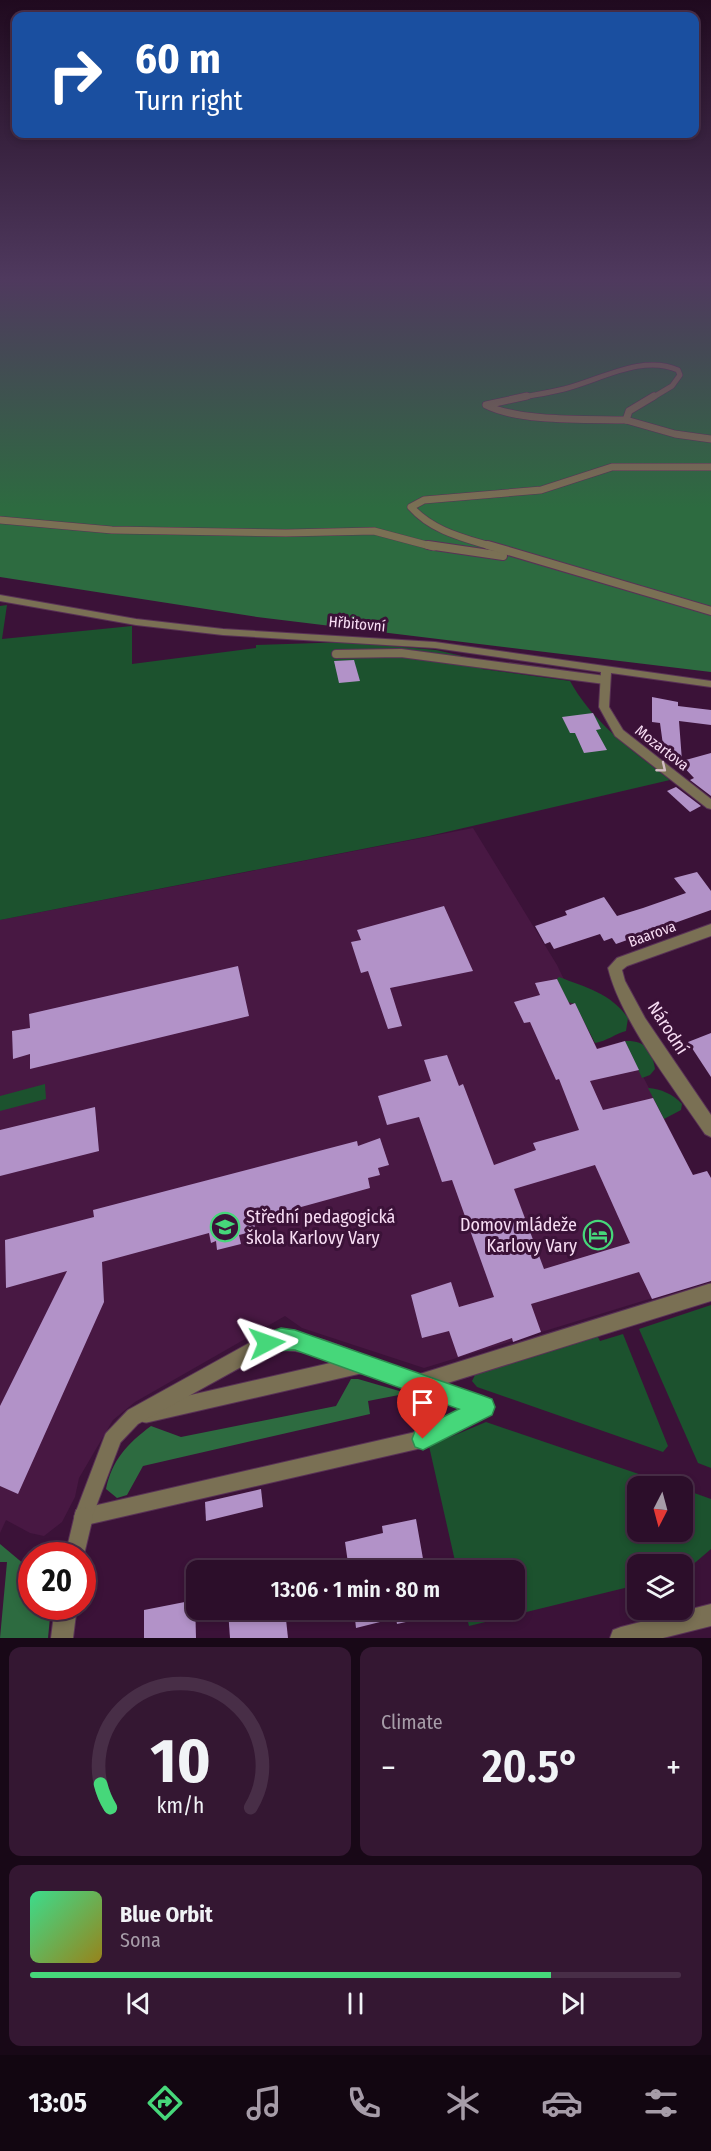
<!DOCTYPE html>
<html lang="en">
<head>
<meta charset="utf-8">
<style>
	body { margin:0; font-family:"Fira Sans Condensed",sans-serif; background:#341732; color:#f1f3f6; height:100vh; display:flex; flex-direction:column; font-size:22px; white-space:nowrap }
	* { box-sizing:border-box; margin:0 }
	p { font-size:20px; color:#a69ca8 }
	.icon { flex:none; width:33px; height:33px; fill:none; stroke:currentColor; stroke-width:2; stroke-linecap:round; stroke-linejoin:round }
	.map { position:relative; height:1638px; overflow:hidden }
	.panel { display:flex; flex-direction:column; gap:9px; padding:9px; background:#180817; flex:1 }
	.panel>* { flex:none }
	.banner { position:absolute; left:12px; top:12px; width:687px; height:126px; border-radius:12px; box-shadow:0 3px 9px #0003,0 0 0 2px #482e47; background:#1a4fa0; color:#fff; overflow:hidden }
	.needle { width:39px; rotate:186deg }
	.buttons { position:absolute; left:627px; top:1476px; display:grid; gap:12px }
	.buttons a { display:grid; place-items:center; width:66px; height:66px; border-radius:12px; background:#2c0e2a; box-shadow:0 3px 9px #0003,0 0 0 2px #482e47; font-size:30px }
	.speed { position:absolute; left:18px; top:1542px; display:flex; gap:12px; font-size:30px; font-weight:700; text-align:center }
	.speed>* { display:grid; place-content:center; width:78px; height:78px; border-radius:50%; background:#2c0e2a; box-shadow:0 3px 9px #0003,0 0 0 2px #482e47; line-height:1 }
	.speed .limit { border:9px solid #d22; background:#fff; color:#111 }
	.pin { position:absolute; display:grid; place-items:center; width:51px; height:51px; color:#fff; margin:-62px -26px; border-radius:50% 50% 50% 0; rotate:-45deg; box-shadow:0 0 6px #0007 }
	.pin .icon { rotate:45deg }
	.me { position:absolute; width:66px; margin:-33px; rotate:86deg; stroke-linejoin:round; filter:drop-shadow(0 0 4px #0008) }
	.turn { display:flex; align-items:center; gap:21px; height:126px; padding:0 24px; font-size:27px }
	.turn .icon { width:78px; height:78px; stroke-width:2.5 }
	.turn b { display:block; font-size:42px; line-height:51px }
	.big { font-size:45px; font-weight:600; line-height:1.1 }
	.panel .widget { flex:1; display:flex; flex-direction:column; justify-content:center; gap:9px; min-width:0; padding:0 21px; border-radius:12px; background:#341732 }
	.panel .dial { align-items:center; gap:0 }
	.dial svg { height:156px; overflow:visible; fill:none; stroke:#482e47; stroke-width:7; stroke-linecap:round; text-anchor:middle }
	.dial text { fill:#f1f3f6; stroke:none }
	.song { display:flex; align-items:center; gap:18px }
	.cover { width:72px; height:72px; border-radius:9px; background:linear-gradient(135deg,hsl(150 70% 55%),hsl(50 70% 35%)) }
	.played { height:6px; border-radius:3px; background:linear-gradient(90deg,#46d77a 80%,#482e47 80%) }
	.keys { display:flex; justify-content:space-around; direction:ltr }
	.heat { display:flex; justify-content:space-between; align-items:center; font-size:33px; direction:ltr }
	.panel .tiles { flex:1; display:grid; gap:9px; grid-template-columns:1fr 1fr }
	.widget:last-child { grid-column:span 2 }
	.trip { position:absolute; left:186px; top:1560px; width:339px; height:60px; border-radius:12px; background:#2c0e2a; box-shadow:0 3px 9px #0003,0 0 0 2px #482e47; font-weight:600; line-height:60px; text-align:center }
	.menu { display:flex; height:96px; justify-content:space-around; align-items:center; background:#120611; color:#a69ca8 }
	.menu .icon { width:42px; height:42px }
	.menu .active { color:#46d77a }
	.menu b { font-size:27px; color:#f1f3f6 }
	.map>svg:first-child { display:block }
	.built { fill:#481843 }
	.green { fill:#1c522e }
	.forest { fill:#2d6b40 }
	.building { fill:#b292c8; fill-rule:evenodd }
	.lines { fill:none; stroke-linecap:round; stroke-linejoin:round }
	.service-far3-casing { stroke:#593256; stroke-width:6 }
	.service-far2-casing { stroke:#593256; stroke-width:8 }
	.service-far1-casing { stroke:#593256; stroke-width:10 }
	.service-casing { stroke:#593256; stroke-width:19 }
	.minor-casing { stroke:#593256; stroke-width:2 }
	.service-far3 { stroke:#7a7054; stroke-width:5 }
	.service-far2 { stroke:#7a7054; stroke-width:7 }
	.service-far1 { stroke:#7a7054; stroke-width:8 }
	.service { stroke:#7a7054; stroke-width:17 }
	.minor { fill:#7a7054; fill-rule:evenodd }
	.oneway { stroke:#d2bcc4 }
	.route { fill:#46d77a; stroke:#2e8c4f; stroke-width:1.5 }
	.labels { text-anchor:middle; stroke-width:6; stroke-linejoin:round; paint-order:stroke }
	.street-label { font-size:15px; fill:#f8ddf4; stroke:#3b1238 }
	.near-street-label { font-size:18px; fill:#f8ddf4; stroke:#3b1238 }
	.near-poi-label { font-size:18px; fill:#f8ddf4; stroke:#3b1238; text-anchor:start }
</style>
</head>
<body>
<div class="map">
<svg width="711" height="1638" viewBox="0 0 711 1638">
	<rect width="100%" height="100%" fill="#3b1238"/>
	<polygon class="built" points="473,828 557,965 597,1048 625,1041 693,1175 707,1171 711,1178 711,1280 424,1368 302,1328 285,1316 135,1402 113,1420 79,1478 75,1497 62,1522 44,1536 30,1533 6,1520 0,1533 0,920"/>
	<g class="green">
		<path d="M7 605 2 639 132 626V664L256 648V645L348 642 436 650 471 658 482 669 570 681C593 723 633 751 670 780L429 836 0 920V606Z"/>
		<path d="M559 977C585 987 612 994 628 1018L626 1031C615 1034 607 1041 595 1043L575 1004 568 1002 557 979Z"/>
		<path d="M625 1041C645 1040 652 1050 655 1069L650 1075 642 1078Z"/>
		<polygon points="45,1084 46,1099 0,1111 0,1096"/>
		<path d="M648 1088C661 1089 673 1094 682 1104L681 1110 664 1119Z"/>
		<polygon points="711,1305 711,1468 698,1463 639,1329"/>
		<polygon points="623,1334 668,1446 663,1452 477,1387 472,1381 475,1375 597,1335 600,1341"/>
		<polygon points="486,1422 674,1486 638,1486 638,1532 682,1532 683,1489 711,1499 711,1549 683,1573 682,1564 638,1564 637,1585 469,1626 465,1610 514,1610 514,1570 457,1570 429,1446"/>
	</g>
	<g class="forest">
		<polygon points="0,278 711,278 711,672 257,617 0,577"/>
		<path d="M351 1379H358L413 1395 402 1415 399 1395 368 1401 370 1414 143 1466 127 1495 117 1498 106 1489C112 1460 127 1444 151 1426L181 1437 336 1406Z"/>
		<polygon points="0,1544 31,1570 32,1606 51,1607 48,1638 0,1638 7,1562 0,1562"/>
	</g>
	<g class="building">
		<polygon points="354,660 360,681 339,683 334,661"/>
		<polygon points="652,697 678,702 678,706 711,710 711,725 679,721 682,761 711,753 711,796 690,780 694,778 663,745 660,723 652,722"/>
		<polygon points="593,713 601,729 596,730 607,750 584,753 575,733 570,733 562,717"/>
		<polygon points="676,787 701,806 690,812 667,791"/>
		<polygon points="697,872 711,891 711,910 616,944 612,938 604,941 600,934 554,949 550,942 545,944 535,926 567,915 565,911 604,897 617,916 643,908 686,893 674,878"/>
		<polygon points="444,906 473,971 390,988 402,1026 388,1029 368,971 361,973 351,942 361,940 357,930 364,928"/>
		<polygon points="238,966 249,1016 30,1069 30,1054 13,1059 12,1031 30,1028 29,1014"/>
		<path d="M557 979 570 1005 575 1003 597 1049 625 1041 639 1070 590 1081 603 1110 653 1098 693 1175 707 1171 711 1178V1281L652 1299 639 1272 609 1281 531 1304 541 1332 513 1342 512 1338 458 1357 449 1331 422 1338 411 1295 451 1282 459 1307 494 1297 452 1180 442 1182 419 1117 387 1125 378 1096 431 1081 424 1060 447 1055 459 1086 463 1084 494 1165 536 1150 533 1143 579 1130 559 1079 556 1080 530 1022 524 1023 514 1002 540 995 535 983ZM595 1165 630 1243 544 1269 514 1189Z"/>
		<polygon points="711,1033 711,1077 688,1042"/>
		<polygon points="95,1107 99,1151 0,1176 0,1130"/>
		<polygon points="380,1138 389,1165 378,1168 380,1175 368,1178 370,1188 254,1220 255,1231 239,1235 241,1244 217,1250 216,1241 211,1243 209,1233 102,1262 104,1302 18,1494 0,1486 0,1406 67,1271 6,1288 5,1240 94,1217 93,1210 357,1141 358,1146"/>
		<polygon points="261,1489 263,1507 206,1521 205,1502"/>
		<polygon points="416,1519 425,1570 349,1570 345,1542 383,1533 382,1526"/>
		<polygon points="195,1600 196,1638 144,1638 144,1610"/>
		<polygon points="228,1610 285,1610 288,1638 230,1638"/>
		<polygon points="354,1610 436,1610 437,1615 397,1624 396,1618 356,1628"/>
	</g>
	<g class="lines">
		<g class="service-far3-casing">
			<path id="service-far3" d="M518 398C533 395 549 393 564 389 600 380 642 354 678 370L680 375 672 386 652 398"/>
		</g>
		<g class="service-far2-casing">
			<g id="service-far2">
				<path d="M527 396 486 405C519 422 588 419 626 420"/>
				<polyline points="626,420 675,434 711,439"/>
				<polyline points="626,420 629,411 654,396"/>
				<polyline points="0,520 112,530 286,533 374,531 434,547"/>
				<path d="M493 547C464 538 432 531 411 507L424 500 541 490 612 467H711"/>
			</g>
		</g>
		<g class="service-far1-casing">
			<g id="service-far1">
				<polyline points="428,545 503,556"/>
				<polyline points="488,545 711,611"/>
				<polyline points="336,654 401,653 605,680"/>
			</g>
		</g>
		<g class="service-casing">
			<g id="service">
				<polyline points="416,1384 711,1292"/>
				<polyline points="146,1414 364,1364 484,1407"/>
				<polyline points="83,1517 423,1439 484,1407"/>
				<path d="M83 1517 113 1438 133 1417 267 1343C302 1337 332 1352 364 1364"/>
			</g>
		</g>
		<g class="minor-casing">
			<g id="minor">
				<polygon points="0,595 136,619 223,629 435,642 711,681 711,687 611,673 609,707 623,730 711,799 711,809 707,808 615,736 599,707 601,672 435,648 223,635 136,625 0,601"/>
				<path d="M711 924V936L627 966 622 970 625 981 645 1018 711 1115V1137L705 1134C674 1088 621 1021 608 968L617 958Z"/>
				<polygon points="83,1507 90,1510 93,1517 82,1563 82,1556 65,1556 76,1510"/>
				<polygon points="711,1604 711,1626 663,1638 610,1638 613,1630 621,1627"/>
				<polygon points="55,1606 77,1606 73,1638 51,1638"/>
			</g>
		</g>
		<use href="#service-far3" class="service-far3"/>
		<use href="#service-far2" class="service-far2"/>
		<use href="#service-far1" class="service-far1"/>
		<use href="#service" class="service"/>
		<use href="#minor" class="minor"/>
	</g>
	<defs><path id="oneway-chevron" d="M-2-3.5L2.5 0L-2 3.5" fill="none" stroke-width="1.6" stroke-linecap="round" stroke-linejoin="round" transform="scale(1.5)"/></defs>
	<use class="oneway" href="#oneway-chevron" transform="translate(662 768) rotate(39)"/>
	<linearGradient id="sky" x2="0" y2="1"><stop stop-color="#200a1f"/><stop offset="0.55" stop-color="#4f395e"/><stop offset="1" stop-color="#4f395e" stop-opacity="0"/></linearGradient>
	<rect width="711" height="508" fill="url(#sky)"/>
	<path class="route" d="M281 1328 295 1330 484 1396 492 1399 495 1407 492 1415 423 1450 415 1447 412 1439 415 1431 459 1409 295 1350C283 1349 270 1354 260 1350L257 1343 260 1335Z"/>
	<defs>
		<g id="school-ring" transform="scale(1.5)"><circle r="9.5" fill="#3b1238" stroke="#46d77a" stroke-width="1.5"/><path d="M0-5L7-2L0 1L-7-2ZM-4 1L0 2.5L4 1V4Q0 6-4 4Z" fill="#46d77a"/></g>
		<g id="hotel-ring" transform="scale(1.5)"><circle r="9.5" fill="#3b1238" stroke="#46d77a" stroke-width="1.5"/><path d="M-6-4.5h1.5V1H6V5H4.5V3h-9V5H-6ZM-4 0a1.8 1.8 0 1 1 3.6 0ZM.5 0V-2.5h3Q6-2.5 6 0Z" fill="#46d77a"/></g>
	</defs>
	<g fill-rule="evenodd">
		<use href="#school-ring" x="225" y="1227"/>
		<use href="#hotel-ring" x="598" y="1235"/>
	</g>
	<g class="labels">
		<g class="street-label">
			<text transform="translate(357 624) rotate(5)" y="5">Hřbitovní</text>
			<text transform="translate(662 748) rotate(38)" y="5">Mozartova</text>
			<text transform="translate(652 934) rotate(-20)" y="5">Baarova</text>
		</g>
		<g class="near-street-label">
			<text transform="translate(668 1028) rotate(57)" y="6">Národní</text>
		</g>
		<g class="near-poi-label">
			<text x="246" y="1223">Střední pedagogická<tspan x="246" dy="21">škola Karlovy Vary</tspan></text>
			<text x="577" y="1231" text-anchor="end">Domov mládeže<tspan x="577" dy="21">Karlovy Vary</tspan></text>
		</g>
	</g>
</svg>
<div class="buttons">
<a><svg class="needle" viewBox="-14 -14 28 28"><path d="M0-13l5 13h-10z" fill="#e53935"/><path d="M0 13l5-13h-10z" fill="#a69ca8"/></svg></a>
<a><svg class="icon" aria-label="layers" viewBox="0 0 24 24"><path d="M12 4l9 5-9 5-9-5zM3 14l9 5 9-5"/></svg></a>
</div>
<div class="speed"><div class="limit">20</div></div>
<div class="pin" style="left:423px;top:1439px;background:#d93025"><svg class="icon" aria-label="arrive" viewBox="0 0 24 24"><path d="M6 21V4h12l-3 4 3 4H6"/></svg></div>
<svg class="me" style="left:267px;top:1343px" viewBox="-20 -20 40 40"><path d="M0-17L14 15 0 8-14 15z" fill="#46d77a" stroke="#fff" stroke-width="4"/></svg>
<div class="trip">13:06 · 1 min · 80 m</div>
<div class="banner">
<div class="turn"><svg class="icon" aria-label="right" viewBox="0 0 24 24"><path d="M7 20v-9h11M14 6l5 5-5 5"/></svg><div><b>60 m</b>Turn right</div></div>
</div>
</div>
<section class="panel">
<div class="tiles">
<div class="widget dial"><svg viewBox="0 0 100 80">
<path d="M14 69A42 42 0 1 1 86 69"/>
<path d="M14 69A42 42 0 0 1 9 57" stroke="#46d77a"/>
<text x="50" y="56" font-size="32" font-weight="700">10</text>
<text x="50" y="72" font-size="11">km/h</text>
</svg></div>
<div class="widget"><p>Climate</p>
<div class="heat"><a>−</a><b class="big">20.5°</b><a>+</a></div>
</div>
<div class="widget">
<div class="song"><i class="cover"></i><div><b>Blue Orbit</b><p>Sona</p></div></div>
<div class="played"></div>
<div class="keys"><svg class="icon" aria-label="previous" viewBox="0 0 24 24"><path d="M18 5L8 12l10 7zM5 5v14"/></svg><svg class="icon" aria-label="pause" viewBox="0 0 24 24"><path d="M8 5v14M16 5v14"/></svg><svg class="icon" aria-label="next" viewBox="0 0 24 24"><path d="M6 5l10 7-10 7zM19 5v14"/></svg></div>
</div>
</div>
</section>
<nav class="menu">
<b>13:05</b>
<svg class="icon active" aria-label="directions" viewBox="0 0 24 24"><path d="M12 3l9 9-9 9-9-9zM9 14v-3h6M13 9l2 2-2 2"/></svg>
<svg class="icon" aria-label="music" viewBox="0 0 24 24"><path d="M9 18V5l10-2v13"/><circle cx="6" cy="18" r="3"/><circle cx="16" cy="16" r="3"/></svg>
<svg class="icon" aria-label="phone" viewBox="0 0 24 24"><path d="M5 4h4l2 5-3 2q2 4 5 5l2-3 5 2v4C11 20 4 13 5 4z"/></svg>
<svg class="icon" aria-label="climate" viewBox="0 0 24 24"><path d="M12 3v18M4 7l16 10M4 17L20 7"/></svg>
<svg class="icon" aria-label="car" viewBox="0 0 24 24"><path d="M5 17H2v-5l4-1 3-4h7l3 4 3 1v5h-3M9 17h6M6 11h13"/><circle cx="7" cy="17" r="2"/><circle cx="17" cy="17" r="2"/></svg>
<svg class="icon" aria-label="filters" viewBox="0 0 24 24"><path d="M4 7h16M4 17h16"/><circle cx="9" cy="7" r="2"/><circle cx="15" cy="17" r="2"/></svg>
</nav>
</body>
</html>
